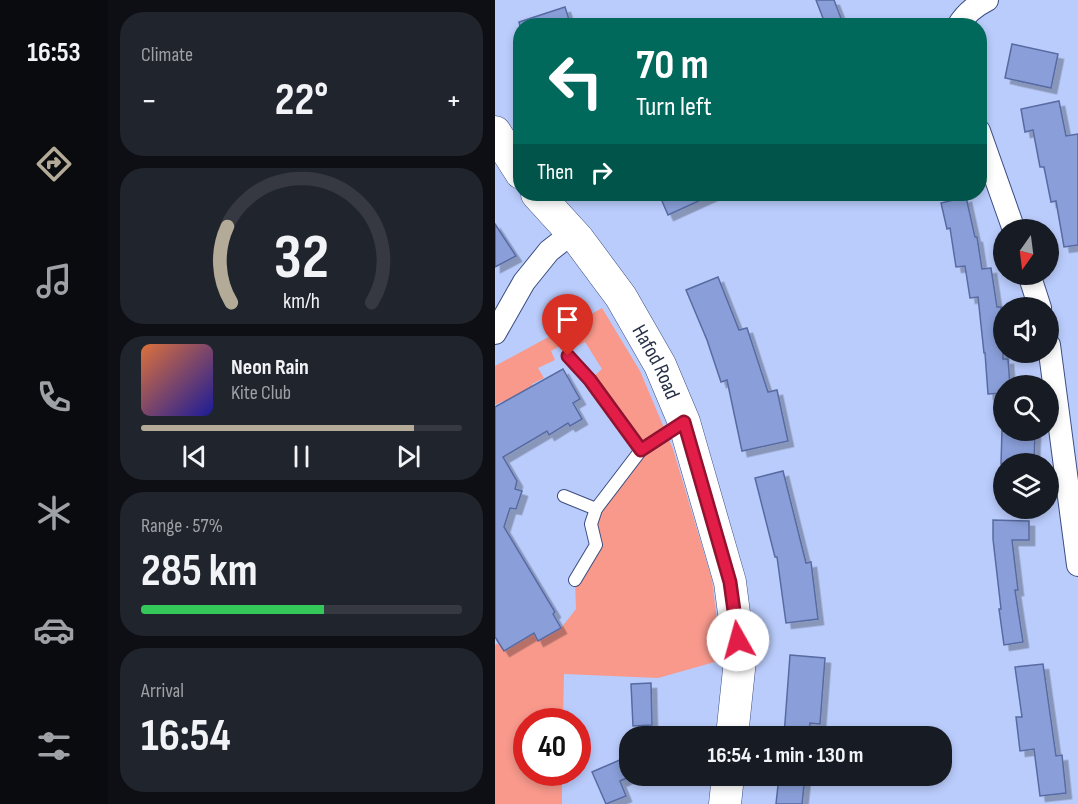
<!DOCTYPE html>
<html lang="en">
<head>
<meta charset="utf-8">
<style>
	body { margin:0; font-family:"Sofia Sans Condensed",sans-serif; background:#20242c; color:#f1f3f6; height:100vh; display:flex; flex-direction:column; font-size:22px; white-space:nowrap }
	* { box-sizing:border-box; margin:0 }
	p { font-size:20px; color:#9ea1a6 }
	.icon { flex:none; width:33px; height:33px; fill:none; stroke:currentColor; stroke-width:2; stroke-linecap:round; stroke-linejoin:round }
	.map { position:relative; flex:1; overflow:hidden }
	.panel { display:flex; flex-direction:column; gap:12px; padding:12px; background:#0d0f14; width:387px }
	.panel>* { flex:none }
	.guide { position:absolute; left:18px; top:18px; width:474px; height:183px; border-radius:24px; box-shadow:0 3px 9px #0003; background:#00695c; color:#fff; overflow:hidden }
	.needle { width:39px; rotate:194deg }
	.buttons { position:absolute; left:498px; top:219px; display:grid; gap:12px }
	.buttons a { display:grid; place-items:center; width:66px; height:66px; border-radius:50%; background:#171b24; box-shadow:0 3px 9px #0003; font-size:30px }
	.speed { position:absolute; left:18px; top:708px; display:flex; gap:12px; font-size:30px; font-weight:700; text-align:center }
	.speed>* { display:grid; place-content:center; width:78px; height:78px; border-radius:50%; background:#171b24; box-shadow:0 3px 9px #0003; line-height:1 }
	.speed .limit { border:9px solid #d22; background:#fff; color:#111 }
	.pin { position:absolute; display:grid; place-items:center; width:51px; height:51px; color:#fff; margin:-62px -26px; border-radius:50% 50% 50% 0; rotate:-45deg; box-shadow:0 0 6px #0007 }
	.pin .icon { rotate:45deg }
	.me { position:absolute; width:66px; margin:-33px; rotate:353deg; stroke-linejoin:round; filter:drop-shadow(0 0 4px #0008) }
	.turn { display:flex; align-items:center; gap:21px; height:126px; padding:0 24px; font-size:27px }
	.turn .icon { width:78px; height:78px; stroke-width:2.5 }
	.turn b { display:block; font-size:42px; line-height:51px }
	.then { display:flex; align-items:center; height:57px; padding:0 24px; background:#0003; gap:12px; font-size:22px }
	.big { font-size:45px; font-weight:700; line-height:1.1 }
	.panel .card { flex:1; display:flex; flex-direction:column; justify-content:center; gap:9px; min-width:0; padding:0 21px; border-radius:24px; background:#20242c }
	.panel .dial { align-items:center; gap:0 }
	.dial svg { height:156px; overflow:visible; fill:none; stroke:#363941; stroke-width:7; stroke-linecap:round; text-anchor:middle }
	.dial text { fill:#f1f3f6; stroke:none }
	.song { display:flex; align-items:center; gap:18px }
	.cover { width:72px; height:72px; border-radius:9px; background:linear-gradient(135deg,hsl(20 70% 55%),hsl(240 70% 35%)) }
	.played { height:6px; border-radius:3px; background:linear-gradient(90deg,#b3ab97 85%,#363941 85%) }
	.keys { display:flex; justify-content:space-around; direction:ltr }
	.heat { display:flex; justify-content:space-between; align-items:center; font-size:33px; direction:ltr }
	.charge { height:9px; border-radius:4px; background:linear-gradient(90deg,#34c759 57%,#363941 0) }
	.trip { position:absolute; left:124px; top:726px; width:333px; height:60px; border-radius:24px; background:#171b24; box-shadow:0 3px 9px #0003; font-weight:700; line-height:60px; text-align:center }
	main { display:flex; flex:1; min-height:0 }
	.menu { display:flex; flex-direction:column; width:108px; justify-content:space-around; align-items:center; background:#090b0e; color:#9ea1a6 }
	.menu .icon { width:42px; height:42px }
	.menu .current { color:#b3ab97 }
	.menu b { font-size:27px; color:#f1f3f6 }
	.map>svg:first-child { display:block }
	.green { fill:#f8998c }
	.building { fill:#8a9fd9; stroke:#586ba1; stroke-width:1.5; filter:url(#shadow) }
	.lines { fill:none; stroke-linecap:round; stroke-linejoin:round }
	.lane-casing { stroke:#3b4c80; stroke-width:14 }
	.street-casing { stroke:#3b4c80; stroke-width:24 }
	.secondary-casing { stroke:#3b4c80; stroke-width:33 }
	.lane { stroke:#fff; stroke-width:12 }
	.street { stroke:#fff; stroke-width:22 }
	.secondary { stroke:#fff; stroke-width:32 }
	.route-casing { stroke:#92132f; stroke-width:15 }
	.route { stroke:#e11d48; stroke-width:10 }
	.labels { text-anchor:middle; stroke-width:5; stroke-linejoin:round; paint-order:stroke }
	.street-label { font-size:21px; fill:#273047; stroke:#e9eefa }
</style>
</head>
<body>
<main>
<nav class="menu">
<b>16:53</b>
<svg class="icon current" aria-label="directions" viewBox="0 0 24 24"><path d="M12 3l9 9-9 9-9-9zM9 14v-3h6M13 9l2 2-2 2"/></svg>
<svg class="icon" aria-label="music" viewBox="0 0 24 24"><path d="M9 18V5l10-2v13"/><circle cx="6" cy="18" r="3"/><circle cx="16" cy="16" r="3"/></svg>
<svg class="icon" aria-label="phone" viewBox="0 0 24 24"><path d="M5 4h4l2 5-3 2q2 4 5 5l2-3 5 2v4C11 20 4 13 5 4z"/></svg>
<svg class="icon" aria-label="climate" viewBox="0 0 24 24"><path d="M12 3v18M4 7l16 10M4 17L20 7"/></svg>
<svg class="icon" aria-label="car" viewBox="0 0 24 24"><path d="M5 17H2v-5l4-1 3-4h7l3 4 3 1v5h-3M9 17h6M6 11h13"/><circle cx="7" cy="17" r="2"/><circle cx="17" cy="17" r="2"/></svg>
<svg class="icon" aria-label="filters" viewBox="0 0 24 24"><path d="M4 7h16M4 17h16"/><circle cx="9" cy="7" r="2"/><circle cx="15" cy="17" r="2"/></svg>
</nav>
<section class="panel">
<div class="card"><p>Climate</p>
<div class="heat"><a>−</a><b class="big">22°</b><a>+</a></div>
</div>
<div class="card dial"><svg viewBox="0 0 100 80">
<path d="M14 69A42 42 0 1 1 86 69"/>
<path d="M14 69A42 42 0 0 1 12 30" stroke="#b3ab97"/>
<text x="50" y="56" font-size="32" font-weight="700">32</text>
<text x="50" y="72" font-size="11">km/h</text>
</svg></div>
<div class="card">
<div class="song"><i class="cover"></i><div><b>Neon Rain</b><p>Kite Club</p></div></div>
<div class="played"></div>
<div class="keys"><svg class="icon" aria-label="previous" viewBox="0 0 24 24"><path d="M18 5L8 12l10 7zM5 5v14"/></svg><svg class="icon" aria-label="pause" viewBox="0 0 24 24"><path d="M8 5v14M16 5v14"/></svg><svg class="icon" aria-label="next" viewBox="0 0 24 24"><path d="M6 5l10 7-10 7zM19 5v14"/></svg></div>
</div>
<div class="card"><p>Range · 57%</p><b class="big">285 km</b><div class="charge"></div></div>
<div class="card"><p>Arrival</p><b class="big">16:54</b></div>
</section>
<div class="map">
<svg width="583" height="804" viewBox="0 0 583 804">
	<defs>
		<filter id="shadow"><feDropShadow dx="5.5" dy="5.5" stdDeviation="0" flood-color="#0004"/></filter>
	</defs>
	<rect width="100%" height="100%" fill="#baccfc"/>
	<polygon class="green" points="107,308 145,371 178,449 217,580 227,660 163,678 69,674 68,721 32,722 32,772 67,773 67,804 0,804 0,645 4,643 10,651 39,633 43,641 66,628 81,609 80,580 101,545 96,524 145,450 95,380 107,369 90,342 83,346 78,339 56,351 60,360 43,368 49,378 37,384 38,387 10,405 8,401 0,405 0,366"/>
	<g class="building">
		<polygon points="321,0 339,0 349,26 331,26"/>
		<polygon points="70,7 76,26 25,26 24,22"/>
		<polygon points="517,44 563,54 556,88 510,78"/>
		<polygon points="564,101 571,136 583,134 583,245 569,247 561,201 556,202 549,167 545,167 538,130 530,132 526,109"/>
		<polygon points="164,194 219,194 173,215"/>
		<polygon points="471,197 480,237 482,237 487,269 496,268 502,307 506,307 508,328 508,359 513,359 515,386 508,386 508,393 493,394 490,353 489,353 483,297 475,298 470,266 461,267 455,228 452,229 446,203"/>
		<polygon points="0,224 21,256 0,267"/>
		<polygon points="223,277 244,330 252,328 273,392 282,390 293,441 247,451 232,380 226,382 212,340 191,290"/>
		<polygon points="68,369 85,399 78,403 87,419 75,426 73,423 54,435 52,431 8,457 22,481 20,489 27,491 21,509 15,508 9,527 60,612 58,614 66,628 43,641 39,633 9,651 0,637 0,407"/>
		<polygon points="507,430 540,430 539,464 506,464"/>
		<polygon points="288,471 311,563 316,562 323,619 291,623 282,557 280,557 260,478"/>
		<polygon points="498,520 534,521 534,540 517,540 523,590 520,590 528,642 509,645 504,609 506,609 498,539"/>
		<polygon points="295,655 330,658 325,724 315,723 314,736 289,736"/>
		<polygon points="548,664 561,756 567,755 571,793 545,796 539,749 525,751 521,717 527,717 520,667"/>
		<polygon points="156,683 157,725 138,726 136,684"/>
		<polygon points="127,759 134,777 125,781 131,796 111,804 97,772"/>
		<polygon points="284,776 310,776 307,804 281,804"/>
	</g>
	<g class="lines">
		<g class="lane-casing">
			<g id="lane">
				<polyline points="73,356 95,380 146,450"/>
				<polyline points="69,496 101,509"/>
				<polyline points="80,580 101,545 96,524 101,509 146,450 188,423"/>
			</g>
		</g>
		<g class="street-casing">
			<g id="street">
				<path d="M463 26C470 14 480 6 492 0"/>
				<polyline points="484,131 519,230"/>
				<polyline points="534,274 545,308"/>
				<polyline points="0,333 29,282 54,251 77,233"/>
				<polyline points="554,345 583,565"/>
			</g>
		</g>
		<g class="secondary-casing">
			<g id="secondary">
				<polyline points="0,132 26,173"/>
				<path id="s1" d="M42 194 83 239 126 297 165 365 189 422 235 582 245 660 237 736"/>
				<polyline points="230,804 233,776"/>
			</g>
		</g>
		<use href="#lane" class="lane"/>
		<use href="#street" class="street"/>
		<use href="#secondary" class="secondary"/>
	</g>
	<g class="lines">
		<g class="route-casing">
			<polyline id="route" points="73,356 95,380 146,450 189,422 235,582 243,640"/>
		</g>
		<use href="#route" class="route"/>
	</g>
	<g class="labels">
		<g class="street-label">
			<text dy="7" stroke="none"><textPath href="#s1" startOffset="207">Hafod Road</textPath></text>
		</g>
	</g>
</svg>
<div class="buttons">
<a><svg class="needle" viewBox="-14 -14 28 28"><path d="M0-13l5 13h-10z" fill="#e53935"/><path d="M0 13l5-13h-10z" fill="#9ea1a6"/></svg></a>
<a><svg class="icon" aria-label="sound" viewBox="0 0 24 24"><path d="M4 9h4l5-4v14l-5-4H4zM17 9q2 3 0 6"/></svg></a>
<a><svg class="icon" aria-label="search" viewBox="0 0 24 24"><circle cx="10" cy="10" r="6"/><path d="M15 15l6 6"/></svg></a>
<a><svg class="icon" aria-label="layers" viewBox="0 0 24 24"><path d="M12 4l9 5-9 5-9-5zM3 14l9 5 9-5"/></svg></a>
</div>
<div class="speed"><div class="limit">40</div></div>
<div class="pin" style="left:73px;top:356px;background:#d93025"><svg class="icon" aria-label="arrive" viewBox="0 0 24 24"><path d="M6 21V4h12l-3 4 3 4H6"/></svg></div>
<svg class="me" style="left:243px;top:640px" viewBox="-20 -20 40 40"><circle r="19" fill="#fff"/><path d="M0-13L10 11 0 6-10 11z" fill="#e11d48"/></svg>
<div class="trip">16:54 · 1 min · 130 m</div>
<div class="guide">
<div class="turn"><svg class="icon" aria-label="left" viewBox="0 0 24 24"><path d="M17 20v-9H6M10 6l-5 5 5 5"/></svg><div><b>70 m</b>Turn left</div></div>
<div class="then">Then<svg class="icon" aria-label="right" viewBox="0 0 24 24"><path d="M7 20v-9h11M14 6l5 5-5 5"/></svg></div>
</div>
</div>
</main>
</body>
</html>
